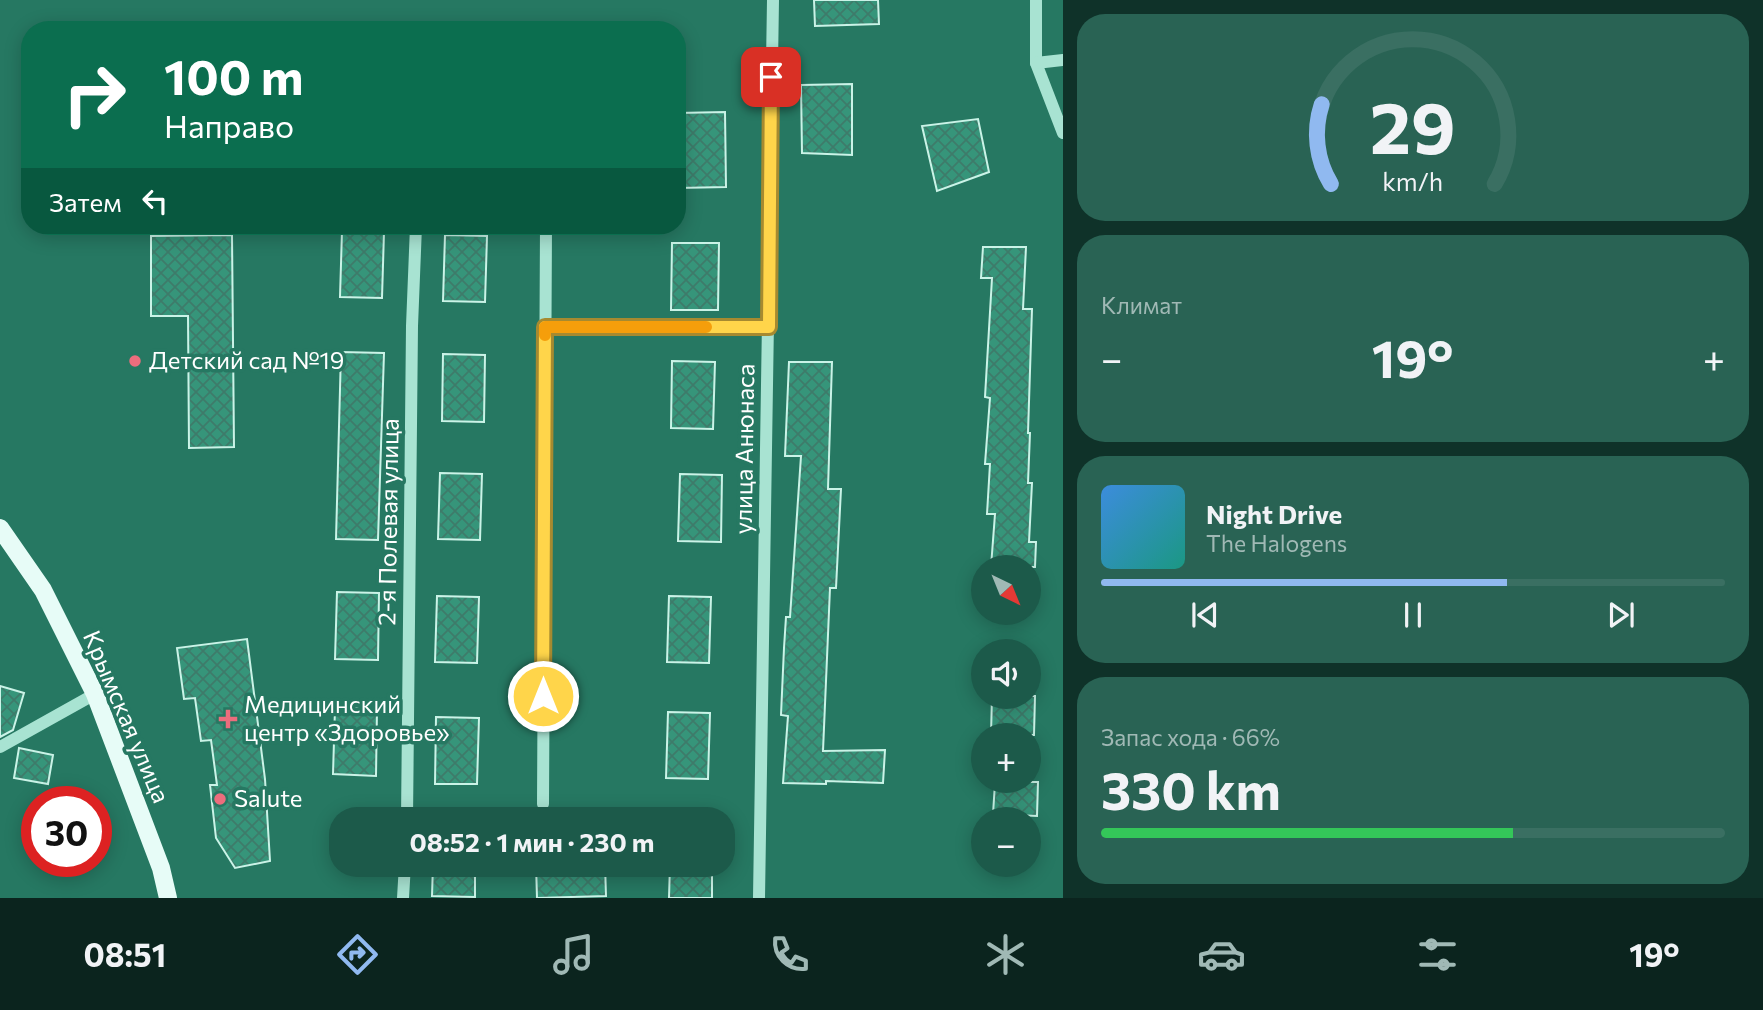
<!DOCTYPE html>
<html lang="ru">
<head>
<meta charset="utf-8">
<style>
	body { margin:0; font-family:Commissioner,sans-serif; background:#296354; color:#f1f3f6; height:100vh; display:flex; flex-direction:column; font-size:26px; white-space:nowrap }
	* { box-sizing:border-box; margin:0 }
	p { font-size:23px; color:#a0b9b5 }
	.icon { flex:none; width:38px; height:38px; fill:none; stroke:currentColor; stroke-width:2; stroke-linecap:round; stroke-linejoin:round }
	.map { position:relative; flex:1; overflow:hidden }
	.details { display:flex; flex-direction:column; gap:14px; padding:14px; background:#0f3229; width:700px }
	.details>* { flex:none }
	.top-card { position:absolute; left:21px; top:21px; width:665px; height:214px; border-radius:28px; box-shadow:0 4px 18px #0003; background:#0b6e4f; color:#fff; overflow:hidden }
	.needle { width:46px; rotate:137deg }
	.fabs { position:absolute; left:971px; top:555px; display:grid; gap:14px }
	.fabs a { display:grid; place-items:center; width:70px; height:70px; border-radius:50%; background:#1c5a4a; box-shadow:0 4px 18px #0003; font-size:35px }
	.speed { position:absolute; left:21px; top:786px; display:flex; gap:14px; font-size:35px; font-weight:700; text-align:center }
	.speed>* { display:grid; place-content:center; width:91px; height:91px; border-radius:50%; background:#1c5a4a; box-shadow:0 4px 18px #0003; line-height:1 }
	.speed .limit { border:10px solid #d22; background:#fff; color:#111 }
	.pin { position:absolute; display:grid; place-items:center; width:60px; height:60px; color:#fff; margin:-30px; border-radius:14px; box-shadow:0 4px 10px #0006 }
	.me { position:absolute; width:77px; margin:-38px; rotate:0deg; stroke-linejoin:round; filter:drop-shadow(0 0 5px #0008) }
	.turn { display:flex; align-items:center; gap:24px; height:147px; padding:0 28px; font-size:32px }
	.turn .icon { width:91px; height:91px; stroke-width:2.5 }
	.turn b { display:block; font-size:49px; line-height:60px }
	.then { display:flex; align-items:center; height:66px; padding:0 28px; background:#0003; gap:14px; font-size:26px }
	.big { font-size:52px; font-weight:700; line-height:1.1 }
	.details .card { flex:1; display:flex; flex-direction:column; justify-content:center; gap:10px; min-width:0; padding:0 24px; border-radius:28px; background:#296354 }
	.details .dial { align-items:center; gap:0 }
	.dial svg { height:182px; overflow:visible; fill:none; stroke:#3a6f62; stroke-width:7; stroke-linecap:round; text-anchor:middle }
	.dial text { fill:#f1f3f6; stroke:none }
	.song { display:flex; align-items:center; gap:21px }
	.cover { width:84px; height:84px; border-radius:10px; background:linear-gradient(135deg,hsl(210 70% 55%),hsl(170 70% 35%)) }
	.played { height:7px; border-radius:4px; background:linear-gradient(90deg,#90b9f0 65%,#3a6f62 65%) }
	.keys { display:flex; justify-content:space-around; direction:ltr }
	.heat { display:flex; justify-content:space-between; align-items:center; font-size:38px; direction:ltr }
	.charge { height:10px; border-radius:5px; background:linear-gradient(90deg,#34c759 66%,#3a6f62 0) }
	.trip { position:absolute; left:329px; top:807px; width:406px; height:70px; border-radius:28px; background:#1c5a4a; box-shadow:0 4px 18px #0003; font-weight:700; line-height:70px; text-align:center }
	.tab-bar { display:flex; height:112px; justify-content:space-around; align-items:center; background:#0b241e; color:#a0b9b5 }
	.tab-bar .icon { width:49px; height:49px }
	.tab-bar .active { color:#90b9f0 }
	.tab-bar b { font-size:32px; color:#f1f3f6 }
	main { display:flex; flex:1; min-height:0 }
	.map>svg:first-child { display:block }
	.building { fill:url(#building-cross-hatch); stroke:#caf3e7; stroke-width:2 }
	.lines { fill:none; stroke-linecap:round; stroke-linejoin:round }
	.minor { stroke:#a8e3d2; stroke-width:12 }
	.major { stroke:#e7fcf7; stroke-width:18 }
	.route-casing { stroke:#a68a30; stroke-width:18 }
	.route { stroke:#ffd54a; stroke-width:12 }
	.slow { stroke:#f59e0b; stroke-width:12 }
	.poi-dot { fill:#ec6d7d; stroke:#267862; stroke-width:2.5 }
	.labels { text-anchor:middle; stroke-width:7; stroke-linejoin:round; paint-order:stroke }
	.poi-label { font-size:24px; fill:#fff; stroke:#267862; text-anchor:start }
	.street-label { font-size:24px; fill:#fff; stroke:#267862 }
</style>
</head>
<body>
<main>
<div class="map">
<svg width="1063" height="898" viewBox="0 0 1063 898">
	<defs>
		<pattern id="building-cross-hatch" width="8" height="8" patternUnits="userSpaceOnUse" patternTransform="scale(1.75)"><rect width="8" height="8" fill="#36957a"/><path d="M0 0l8 8M0 8l8-8" fill="none" stroke="#3e7b6a"/></pattern>
	</defs>
	<rect width="100%" height="100%" fill="#267862"/>
	<g class="building">
		<polygon points="814,0 878,0 879,24 815,26"/>
		<polygon points="852,84 852,155 802,153 801,85"/>
		<polygon points="725,112 726,187 678,188 677,113"/>
		<polygon points="978,119 989,172 937,191 922,126"/>
		<polygon points="342,231 384,232 382,298 340,297"/>
		<polygon points="232,235 234,447 189,448 188,316 151,316 151,236"/>
		<polygon points="445,235 487,236 485,302 443,301"/>
		<polygon points="672,243 719,243 718,310 671,310"/>
		<polygon points="983,247 1026,247 1023,309 1032,309 1028,433 1030,433 1028,483 1032,483 1029,542 1036,542 1035,567 991,567 995,514 987,514 990,464 985,464 990,398 985,397 992,278 981,278"/>
		<polygon points="341,352 384,353 378,540 336,539"/>
		<polygon points="443,354 485,355 484,422 442,421"/>
		<polygon points="672,361 715,362 713,429 671,428"/>
		<polygon points="789,362 832,362 828,489 841,489 836,588 830,588 823,751 885,750 883,783 826,781 826,784 783,783 788,716 781,715 784,648 786,617 790,617 801,456 785,456"/>
		<polygon points="440,473 482,474 480,540 438,539"/>
		<polygon points="680,474 722,475 721,542 678,541"/>
		<polygon points="337,592 379,593 378,660 335,659"/>
		<polygon points="437,596 479,597 477,663 435,662"/>
		<polygon points="669,596 711,597 709,663 667,662"/>
		<polygon points="247,639 265,779 270,861 235,868 216,838 210,785 217,785 211,740 201,741 195,698 184,699 177,648"/>
		<polygon points="0,686 24,693 13,730 0,737"/>
		<polygon points="992,696 1035,696 1034,735 991,735"/>
		<polygon points="335,708 377,709 376,776 333,774"/>
		<polygon points="668,712 710,713 708,779 666,778"/>
		<polygon points="436,717 479,718 477,784 435,784"/>
		<polygon points="19,748 53,755 48,784 14,778"/>
		<polygon points="1022,782 1038,782 1037,816 993,814 995,783"/>
		<polygon points="433,864 475,864 475,897 432,896"/>
		<polygon points="536,864 605,864 606,896 537,898"/>
		<polygon points="670,864 712,864 712,898 669,898"/>
	</g>
	<g class="lines">
		<g class="minor">
			<polyline points="1036,0 1036,63 1063,133"/>
			<polyline points="1036,63 1063,60"/>
			<polyline points="546,327 769,327"/>
			<polyline points="0,747 95,694"/>
			<polyline points="543,804 546,226"/>
			<polyline points="407,819 412,326 416,226"/>
			<polyline points="403,898 405,864"/>
			<polyline points="759,898 773,0"/>
		</g>
		<polyline class="major" points="0,528 43,590 95,694 161,868 168,898"/>
	</g>
	<g class="lines">
		<g class="route-casing">
			<polyline id="route" points="543,696 545,327 769,327 771,77"/>
		</g>
		<use href="#route" class="route"/>
		<polyline class="slow" points="545,335 545,327 706,327"/>
	</g>
	<g class="poi-dot">
		<circle cx="135" cy="361" r="7"/>
		<path d="M224.5 708.5h7v7h7v7h-7v7h-7v-7h-7v-7h7z"/>
		<circle cx="220" cy="799" r="7"/>
	</g>
	<g class="labels">
		<g class="poi-label">
			<text x="149" y="369">Детский сад №19</text>
			<text x="244" y="713">Медицинский<tspan x="244" dy="28">центр «Здоровье»</tspan></text>
			<text x="234" y="807">Salute</text>
		</g>
		<g class="street-label">
			<text transform="translate(745 449) rotate(-89)" y="8">улица Анюнаса</text>
			<text transform="translate(389 522) rotate(-89)" y="8">2-я Полевая улица</text>
			<text transform="translate(126 717) rotate(67)" y="8">Крымская улица</text>
		</g>
	</g>
</svg>
<div class="fabs">
<a><svg class="needle" viewBox="-14 -14 28 28"><path d="M0-13l5 13h-10z" fill="#e53935"/><path d="M0 13l5-13h-10z" fill="#a0b9b5"/></svg></a>
<a><svg class="icon" aria-label="sound" viewBox="0 0 24 24"><path d="M4 9h4l5-4v14l-5-4H4zM17 9q2 3 0 6"/></svg></a>
<a>+</a>
<a>−</a>
</div>
<div class="speed"><div class="limit">30</div></div>
<div class="pin" style="left:771px;top:77px;background:#d93025"><svg class="icon" aria-label="arrive" viewBox="0 0 24 24"><path d="M6 21V4h12l-3 4 3 4H6"/></svg></div>
<svg class="me" style="left:543px;top:696px" viewBox="-20 -20 40 40"><circle r="17" fill="#ffd54a" stroke="#fff" stroke-width="3"/><path d="M0-11L8 9 0 5-8 9z" fill="#fff"/></svg>
<div class="trip">08:52 · 1 мин · 230 m</div>
<div class="top-card">
<div class="turn"><svg class="icon" aria-label="right" viewBox="0 0 24 24"><path d="M7 20v-9h11M14 6l5 5-5 5"/></svg><div><b>100 m</b>Направо</div></div>
<div class="then">Затем<svg class="icon" aria-label="left" viewBox="0 0 24 24"><path d="M17 20v-9H6M10 6l-5 5 5 5"/></svg></div>
</div>
</div>
<section class="details">
<div class="card dial"><svg viewBox="0 0 100 80">
<path d="M14 69A42 42 0 1 1 86 69"/>
<path d="M14 69A42 42 0 0 1 10 34" stroke="#90b9f0"/>
<text x="50" y="56" font-size="32" font-weight="700">29</text>
<text x="50" y="72" font-size="11">km/h</text>
</svg></div>
<div class="card"><p>Климат</p>
<div class="heat"><a>−</a><b class="big">19°</b><a>+</a></div>
</div>
<div class="card">
<div class="song"><i class="cover"></i><div><b>Night Drive</b><p>The Halogens</p></div></div>
<div class="played"></div>
<div class="keys"><svg class="icon" aria-label="previous" viewBox="0 0 24 24"><path d="M18 5L8 12l10 7zM5 5v14"/></svg><svg class="icon" aria-label="pause" viewBox="0 0 24 24"><path d="M8 5v14M16 5v14"/></svg><svg class="icon" aria-label="next" viewBox="0 0 24 24"><path d="M6 5l10 7-10 7zM19 5v14"/></svg></div>
</div>
<div class="card"><p>Запас хода · 66%</p><b class="big">330 km</b><div class="charge"></div></div>
</section>
</main>
<nav class="tab-bar">
<b>08:51</b>
<svg class="icon active" aria-label="directions" viewBox="0 0 24 24"><path d="M12 3l9 9-9 9-9-9zM9 14v-3h6M13 9l2 2-2 2"/></svg>
<svg class="icon" aria-label="music" viewBox="0 0 24 24"><path d="M9 18V5l10-2v13"/><circle cx="6" cy="18" r="3"/><circle cx="16" cy="16" r="3"/></svg>
<svg class="icon" aria-label="phone" viewBox="0 0 24 24"><path d="M5 4h4l2 5-3 2q2 4 5 5l2-3 5 2v4C11 20 4 13 5 4z"/></svg>
<svg class="icon" aria-label="climate" viewBox="0 0 24 24"><path d="M12 3v18M4 7l16 10M4 17L20 7"/></svg>
<svg class="icon" aria-label="car" viewBox="0 0 24 24"><path d="M5 17H2v-5l4-1 3-4h7l3 4 3 1v5h-3M9 17h6M6 11h13"/><circle cx="7" cy="17" r="2"/><circle cx="17" cy="17" r="2"/></svg>
<svg class="icon" aria-label="filters" viewBox="0 0 24 24"><path d="M4 7h16M4 17h16"/><circle cx="9" cy="7" r="2"/><circle cx="15" cy="17" r="2"/></svg>
<b>19°</b>
</nav>
</body>
</html>
